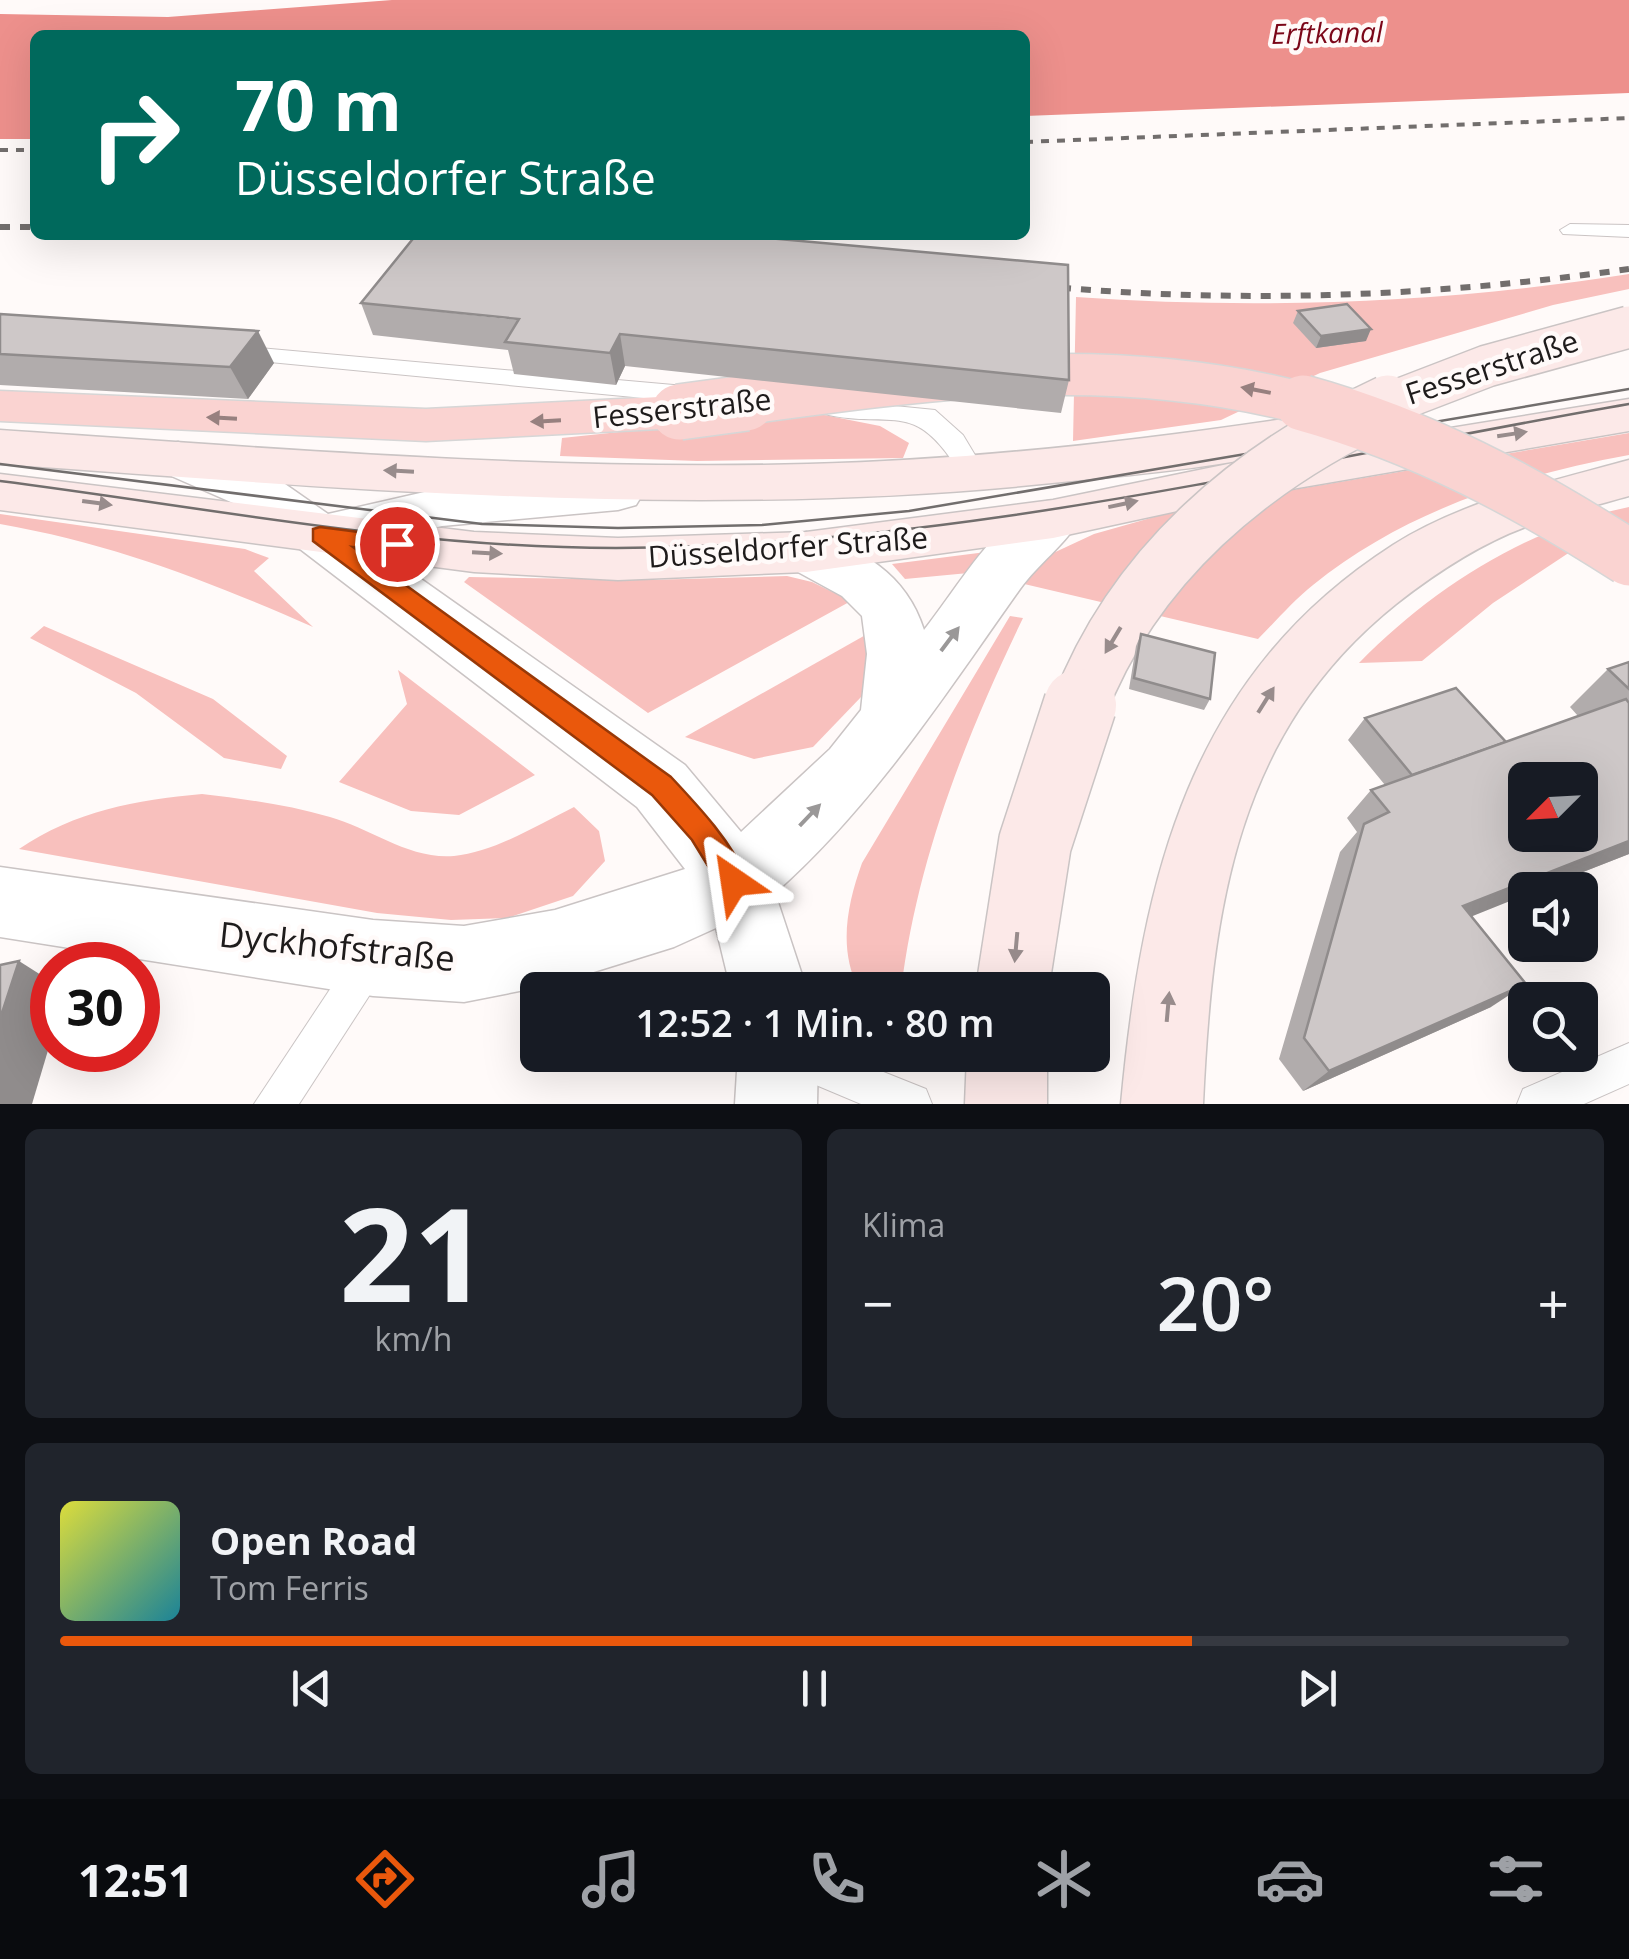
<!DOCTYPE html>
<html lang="de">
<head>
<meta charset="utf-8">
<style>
	body { margin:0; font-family:"Open Sans",sans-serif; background:#20242c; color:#f1f3f6; height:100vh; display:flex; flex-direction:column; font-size:38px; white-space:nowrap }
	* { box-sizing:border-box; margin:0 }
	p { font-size:32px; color:#9ea1a6 }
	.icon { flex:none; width:55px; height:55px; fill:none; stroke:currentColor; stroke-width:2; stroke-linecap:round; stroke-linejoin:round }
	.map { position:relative; height:1104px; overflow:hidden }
	.sheet { display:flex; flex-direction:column; gap:25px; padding:25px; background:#0d0f14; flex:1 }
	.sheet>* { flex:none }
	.top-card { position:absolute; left:30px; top:30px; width:1000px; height:210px; border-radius:15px; box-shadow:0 10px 40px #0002; background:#00695c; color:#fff; overflow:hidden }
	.needle { width:65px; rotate:246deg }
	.buttons { position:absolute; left:1508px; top:762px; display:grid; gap:20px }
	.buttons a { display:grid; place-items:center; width:90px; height:90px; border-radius:15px; background:#171b24; box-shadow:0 10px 40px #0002; font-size:50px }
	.speed { position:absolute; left:30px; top:942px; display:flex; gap:20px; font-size:50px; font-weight:700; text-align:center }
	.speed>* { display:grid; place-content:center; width:130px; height:130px; border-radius:50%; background:#171b24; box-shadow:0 10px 40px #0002; line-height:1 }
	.speed .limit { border:15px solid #d22; background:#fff; color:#111 }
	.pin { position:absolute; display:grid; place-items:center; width:85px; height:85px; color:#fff; margin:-42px; border:5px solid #fff; border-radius:50%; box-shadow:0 2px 10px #0007 }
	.me { position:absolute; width:110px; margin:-55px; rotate:328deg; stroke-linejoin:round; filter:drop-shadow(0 0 8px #0008) }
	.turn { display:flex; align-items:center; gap:35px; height:210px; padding:0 40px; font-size:45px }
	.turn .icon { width:130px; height:130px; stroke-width:2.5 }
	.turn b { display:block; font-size:70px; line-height:85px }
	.big { font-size:75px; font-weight:600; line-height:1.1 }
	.sheet .widget { flex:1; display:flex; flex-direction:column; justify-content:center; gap:15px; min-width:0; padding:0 35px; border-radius:15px; background:#20242c }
	.sheet .dial { align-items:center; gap:0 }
	.dial b { font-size:130px; line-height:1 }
	.song { display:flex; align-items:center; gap:30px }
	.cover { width:120px; height:120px; border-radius:15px; background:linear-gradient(135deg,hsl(60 70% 55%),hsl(190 70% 35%)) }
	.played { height:10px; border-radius:5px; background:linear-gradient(90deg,#ea580c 75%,#363941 75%) }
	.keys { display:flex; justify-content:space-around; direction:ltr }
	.heat { display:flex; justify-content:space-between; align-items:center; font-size:55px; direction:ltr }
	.sheet .tiles { flex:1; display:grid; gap:25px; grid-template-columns:1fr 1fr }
	.widget:last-child { grid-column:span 2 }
	.trip { position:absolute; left:520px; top:972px; width:590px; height:100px; border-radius:15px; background:#171b24; box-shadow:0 10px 40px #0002; font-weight:600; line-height:100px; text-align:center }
	.tabs { display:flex; height:160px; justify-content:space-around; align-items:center; background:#090b0e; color:#9ea1a6 }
	.tabs .icon { width:70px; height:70px }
	.tabs .on { color:#ea580c }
	.tabs b { font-size:45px; color:#f1f3f6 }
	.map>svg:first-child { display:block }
	.green { fill:#f8c0bd }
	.water { fill:#ed908c }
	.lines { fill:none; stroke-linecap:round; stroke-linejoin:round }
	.lane-casing { stroke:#cac4c4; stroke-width:2 }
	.street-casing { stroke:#cac4c4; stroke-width:3 }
	.secondary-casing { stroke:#cac4c4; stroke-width:3 }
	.primary-casing { stroke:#d6d6d6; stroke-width:3 }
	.lane { fill:#fff; fill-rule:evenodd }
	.street { fill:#fff; fill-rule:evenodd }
	.secondary { fill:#fce9e8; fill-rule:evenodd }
	.primary { fill:#fad3d1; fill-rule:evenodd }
	.tram { stroke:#726e6d; stroke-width:2.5 }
	.rail-far1 { stroke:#726e6d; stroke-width:4; stroke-dasharray:8 8; stroke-linecap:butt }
	.rail { stroke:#726e6d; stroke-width:6; stroke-dasharray:10 10; stroke-linecap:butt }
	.secondary-bridge-far2-casing { stroke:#cac4c4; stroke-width:44; stroke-linecap:butt }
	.secondary-bridge-far1-casing { stroke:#cac4c4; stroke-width:58; stroke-linecap:butt }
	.secondary-bridge-casing { stroke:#cac4c4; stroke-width:75; stroke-linecap:butt }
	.primary-bridge-far1-casing { stroke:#d6d6d6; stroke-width:44; stroke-linecap:butt }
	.primary-bridge-casing { stroke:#d6d6d6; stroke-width:58; stroke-linecap:butt }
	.secondary-bridge-far2 { stroke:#fce9e8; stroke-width:41 }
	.secondary-bridge-far1 { stroke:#fce9e8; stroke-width:55 }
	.secondary-bridge { stroke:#fce9e8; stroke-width:72 }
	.primary-bridge-far1 { stroke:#fad3d1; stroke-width:41 }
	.primary-bridge { stroke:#fad3d1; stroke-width:55 }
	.wall { fill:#b1acac }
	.shaded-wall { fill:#908c8c }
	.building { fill:#cec8c8; stroke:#908c8c; stroke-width:2.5; fill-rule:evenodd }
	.oneway { fill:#97807f }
	.oneway2 { fill:#988c8c }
	.oneway3 { fill:#9a9898 }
	.route { fill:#ea580c; stroke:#983908; stroke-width:2.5 }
	.labels { text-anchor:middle; stroke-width:9; stroke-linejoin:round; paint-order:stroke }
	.far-water-label { font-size:28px; font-style:italic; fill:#7b0618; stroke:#fffaf9 }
	.street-label { font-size:30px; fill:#1e1b1b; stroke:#fffaf9 }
	.near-street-label { font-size:35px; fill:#1e1b1b; stroke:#fffaf9 }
</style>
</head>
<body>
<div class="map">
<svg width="1629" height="1104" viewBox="0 0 1629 1104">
	<rect width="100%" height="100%" fill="#fffaf9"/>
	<g class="green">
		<path d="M1629 274V289L1553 305 1320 373 1221 420 1073 441 1076 297C1263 310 1444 303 1629 274Z"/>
		<polygon points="809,412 880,426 909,443 903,458 697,461 560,456 562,438"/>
		<path d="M1629 433V455C1517 475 1403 512 1313 585 1293 601 1276 621 1258 639L1020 583 1049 555 1094 534 1186 508Z"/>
		<path d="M1629 507V531L1567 554 1493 603 1422 661 1359 663C1433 588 1525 529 1629 507Z"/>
		<path d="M0 514 245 549 269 558 254 571 313 627C208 581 114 544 0 524Z"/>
		<polygon points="994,551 979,572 905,579 892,564"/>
		<polygon points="787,576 812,582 851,601 648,713 464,582 469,577 648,580"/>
		<path d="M1010 616 1023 618C966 736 917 859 901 990H859C838 949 847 905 862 863Z"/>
		<polygon points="44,626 213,699 287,756 281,769 224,758 136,693 30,638"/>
		<polygon points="869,633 862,696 813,747 754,759 685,737"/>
		<polygon points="398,670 535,775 459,815 411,811 339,782 407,704"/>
		<path d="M202 794C245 799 288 805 330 817 370 828 410 860 454 856 494 852 538 825 574 807L599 831 605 861 573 896 507 918 451 920 377 913 19 849C75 811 136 800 202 794Z"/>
	</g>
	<polygon class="water" points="392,0 1629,0 1629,93 1025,116 1025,35 35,35 35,139 0,139 0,14 168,17"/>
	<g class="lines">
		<g class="lane-casing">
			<g id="lane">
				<polygon points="1570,224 1629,225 1629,237 1563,234 1560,230"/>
				<polygon points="236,346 696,387 708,395 696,403 228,358 228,348"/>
				<path d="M824 399 935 410 963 435 984 470 980 476H962C912 393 893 433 816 412L812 407 816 402Z"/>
				<polygon points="369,944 382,950 388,963 382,976 299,1104 254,1104 356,950"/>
				<polygon points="1629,1043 1629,1084 1584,1104 1517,1104 1523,1089"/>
				<polygon points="772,1055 841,1055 926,1089 932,1104 861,1104 778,1069"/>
			</g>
		</g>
		<g class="street-casing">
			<g id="street">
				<path d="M178 442 285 484 328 514 442 488 618 474 636 479 644 492 636 505 618 510 442 526 370 543 685 765 741 832 830 749 861 710 867 654 862 616 842 596 787 566 778 552 787 538 806 532C861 548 906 573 924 630 956 590 989 530 1034 506 1047 498 1059 501 1072 505L1080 519C1065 545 1038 564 1020 589 944 696 874 805 775 893L807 990H731L716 928 674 947 555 984 464 1002 373 996 0 937V867L373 920 464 926 555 910 685 869 637 807 249 510 160 471 153 459 160 447Z"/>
				<polygon points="738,1055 818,1055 817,1104 735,1104"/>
			</g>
		</g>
		<g class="secondary-casing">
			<g id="secondary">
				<polygon points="1629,399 1629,431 1228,500 1053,538 806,572 618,580 474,572 0,510 0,474 474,532 618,538 806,532 1053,500 1228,464"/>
				<path d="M1290 418 1307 422 1315 434 1307 446C1226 468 1136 474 1052 483 702 520 350 489 0 464V430C269 448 539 471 808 464 970 460 1130 442 1290 418Z"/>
				<path d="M1629 460V496C1597 505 1565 513 1534 524 1484 541 1437 572 1396 604 1235 733 1212 910 1203 1104H1121C1142 878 1189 676 1393 545 1464 500 1549 482 1629 460Z"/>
				<polygon points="967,1055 1047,1055 1047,1104 965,1104"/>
			</g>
		</g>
		<g class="primary-casing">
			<polygon id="primary" points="0,391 426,409 679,396 696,401 703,412 696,423 679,428 426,441 0,421"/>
		</g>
		<use href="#lane" class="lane"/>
		<use href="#street" class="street"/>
		<use href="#secondary" class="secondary"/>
		<use href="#primary" class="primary"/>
		<g class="tram">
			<polyline points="0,464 482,524 618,528 762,525 909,511 1629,389"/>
			<path d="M0 481C204 507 409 548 616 548 958 547 1294 462 1629 404"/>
		</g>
		<g class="rail-far1">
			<polyline points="1025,142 1629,118"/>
			<polyline points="0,150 35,150"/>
		</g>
		<g class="rail">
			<polyline points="0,227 35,227"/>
			<path d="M1041 286C1239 304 1432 297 1629 269"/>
		</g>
		<g class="secondary-bridge-far2-casing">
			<polyline id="secondary-bridge-far2" points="1383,406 1487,366 1629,327"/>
		</g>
		<g class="secondary-bridge-far1-casing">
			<path id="secondary-bridge-far1" d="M1079 708C1134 564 1252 466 1388 403"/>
		</g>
		<g class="secondary-bridge-casing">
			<polyline id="secondary-bridge" points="1012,990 1035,843 1080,705"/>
		</g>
		<g class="primary-bridge-far1-casing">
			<path id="primary-bridge-far1" d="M727 406C929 379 1112 351 1313 406"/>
		</g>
		<g class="primary-bridge-casing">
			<g id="primary-bridge">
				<path d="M1303 403C1422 436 1527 492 1629 558"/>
				<polyline points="679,412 746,403"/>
			</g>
		</g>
		<use href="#secondary-bridge-far2" class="secondary-bridge-far2"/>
		<use href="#secondary-bridge-far1" class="secondary-bridge-far1"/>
		<use href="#secondary-bridge" class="secondary-bridge"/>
		<use href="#primary-bridge-far1" class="primary-bridge-far1"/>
		<use href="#primary-bridge" class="primary-bridge"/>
	</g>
	<g class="wall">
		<polygon points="361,303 1069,380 1061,413 625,366 616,385 514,374 508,350 373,335"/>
		<polygon points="1298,311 1366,341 1316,348 1293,323"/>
		<polygon points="0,314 274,363 248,399 0,385"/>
		<polygon points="1141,634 1210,699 1204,710 1129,689 1136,646"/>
		<polygon points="1629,662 1629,854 1537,890 1525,890 1471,916 1491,1007 1303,1091 1279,1059 1340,852 1357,832 1347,818 1371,790 1385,785 1348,740 1365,718 1506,742 1578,716 1570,707 1608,669"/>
	</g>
	<g class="shaded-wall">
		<polygon points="1371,329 1366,341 1316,348 1321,336"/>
		<polygon points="258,331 274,363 248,399 230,367"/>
		<polygon points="620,334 625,366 616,385 610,353"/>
		<polygon points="1629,841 1629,854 1537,890 1525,890 1525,895 1433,932 1463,906"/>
		<polygon points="19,961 52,982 52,1037 32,1104 0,1104 0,1019"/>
		<polygon points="1526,984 1491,1007 1303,1091 1329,1071"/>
	</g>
	<g class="building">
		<polygon points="416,235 733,235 1068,265 1069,380 620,334 610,353 505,342 519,319 361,303"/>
		<polygon points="1347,304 1371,329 1321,336 1298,311"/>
		<polygon points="0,314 258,331 230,367 0,354"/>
		<polygon points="1141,634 1215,653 1210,699 1134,678"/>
		<polygon points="1629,662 1629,689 1608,669"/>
		<polygon points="1456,688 1506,742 1412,775 1365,718"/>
		<path d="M1626 699 1629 703V841L1463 906 1526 984 1329 1071 1304 1038 1364 824 1389 812 1371 790ZM1525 780H1580V835H1525Z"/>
		<polygon points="19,961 0,1019 0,965"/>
	</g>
	<defs><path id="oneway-solid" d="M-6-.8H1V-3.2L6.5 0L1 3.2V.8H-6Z" transform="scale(2.5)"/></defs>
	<g class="oneway">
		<use href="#oneway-solid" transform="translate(1256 390) rotate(-169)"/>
		<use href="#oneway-solid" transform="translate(222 418) rotate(-177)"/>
		<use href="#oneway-solid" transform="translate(546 421) rotate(177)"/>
	</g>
	<g class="oneway2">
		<use href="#oneway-solid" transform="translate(1512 434) rotate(-9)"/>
		<use href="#oneway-solid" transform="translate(399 471) rotate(-177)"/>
		<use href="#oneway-solid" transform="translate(97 503) rotate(8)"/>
		<use href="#oneway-solid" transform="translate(1123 504) rotate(-12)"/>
		<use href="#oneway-solid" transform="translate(487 553) rotate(3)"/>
		<use href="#oneway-solid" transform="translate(1113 640) rotate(121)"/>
		<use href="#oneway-solid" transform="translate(1266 700) rotate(-58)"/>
		<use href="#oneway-solid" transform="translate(1016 947) rotate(95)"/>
		<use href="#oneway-solid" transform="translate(1168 1007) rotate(-85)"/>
	</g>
	<g class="oneway3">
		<use href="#oneway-solid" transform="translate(950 639) rotate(-53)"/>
		<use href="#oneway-solid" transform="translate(810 815) rotate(-46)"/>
	</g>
	<path class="route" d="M320 527 405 538 409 544 397 552 353 547 671 777C701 809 731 841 749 882L744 892 734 896 724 892 692 840 652 795 313 541V529Z"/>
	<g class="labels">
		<g class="far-water-label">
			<text transform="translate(1327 33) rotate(-1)" y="10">Erftkanal</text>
		</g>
		<g class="street-label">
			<text transform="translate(1492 368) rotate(-18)" y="10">Fesserstraße</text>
			<text transform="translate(682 409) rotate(-6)" y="10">Fesserstraße</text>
			<text transform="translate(788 548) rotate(-4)" y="10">Düsseldorfer Straße</text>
		</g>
		<g class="near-street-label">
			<text transform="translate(337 947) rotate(6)" y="12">Dyckhofstraße</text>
		</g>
	</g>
</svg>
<div class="buttons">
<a><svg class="needle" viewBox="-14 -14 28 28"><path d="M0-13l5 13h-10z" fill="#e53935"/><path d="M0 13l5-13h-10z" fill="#9ea1a6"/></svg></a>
<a><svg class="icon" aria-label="sound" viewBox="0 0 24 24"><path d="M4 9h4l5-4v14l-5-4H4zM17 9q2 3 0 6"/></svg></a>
<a><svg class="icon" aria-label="search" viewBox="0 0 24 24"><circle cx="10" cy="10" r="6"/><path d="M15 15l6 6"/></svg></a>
</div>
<div class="speed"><div class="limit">30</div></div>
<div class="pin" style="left:397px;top:544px;background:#d93025"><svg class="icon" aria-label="arrive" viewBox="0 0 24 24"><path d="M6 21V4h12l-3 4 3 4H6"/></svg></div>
<svg class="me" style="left:734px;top:882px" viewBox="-20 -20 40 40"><path d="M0-17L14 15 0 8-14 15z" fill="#ea580c" stroke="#fff" stroke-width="4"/></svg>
<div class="trip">12:52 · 1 Min. · 80 m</div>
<div class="top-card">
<div class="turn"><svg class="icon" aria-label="right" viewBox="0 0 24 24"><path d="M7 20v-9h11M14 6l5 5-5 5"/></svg><div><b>70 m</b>Düsseldorfer Straße</div></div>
</div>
</div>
<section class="sheet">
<div class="tiles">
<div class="widget dial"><b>21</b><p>km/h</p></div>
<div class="widget"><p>Klima</p>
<div class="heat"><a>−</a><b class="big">20°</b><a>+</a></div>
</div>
<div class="widget">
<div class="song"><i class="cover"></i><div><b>Open Road</b><p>Tom Ferris</p></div></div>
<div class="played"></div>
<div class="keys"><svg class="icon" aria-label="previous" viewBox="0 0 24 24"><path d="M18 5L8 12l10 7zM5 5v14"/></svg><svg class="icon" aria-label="pause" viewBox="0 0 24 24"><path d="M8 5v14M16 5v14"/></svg><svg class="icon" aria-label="next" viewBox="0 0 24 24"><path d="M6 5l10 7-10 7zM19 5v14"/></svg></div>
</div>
</div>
</section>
<nav class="tabs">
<b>12:51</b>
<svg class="icon on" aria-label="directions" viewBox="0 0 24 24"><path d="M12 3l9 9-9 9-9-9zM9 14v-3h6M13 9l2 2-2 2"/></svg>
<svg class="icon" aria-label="music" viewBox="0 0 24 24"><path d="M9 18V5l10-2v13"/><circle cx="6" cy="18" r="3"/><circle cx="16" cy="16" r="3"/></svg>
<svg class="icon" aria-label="phone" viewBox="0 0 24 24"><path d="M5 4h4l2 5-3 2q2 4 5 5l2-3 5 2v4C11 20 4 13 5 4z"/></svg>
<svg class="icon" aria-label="climate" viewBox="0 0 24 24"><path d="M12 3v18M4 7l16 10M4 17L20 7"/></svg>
<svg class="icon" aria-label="car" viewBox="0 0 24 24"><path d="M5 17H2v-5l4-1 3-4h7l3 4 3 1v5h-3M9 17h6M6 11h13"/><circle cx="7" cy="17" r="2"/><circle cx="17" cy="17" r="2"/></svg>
<svg class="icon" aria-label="filters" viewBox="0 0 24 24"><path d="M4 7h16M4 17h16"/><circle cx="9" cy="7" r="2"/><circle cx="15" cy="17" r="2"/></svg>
</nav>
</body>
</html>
